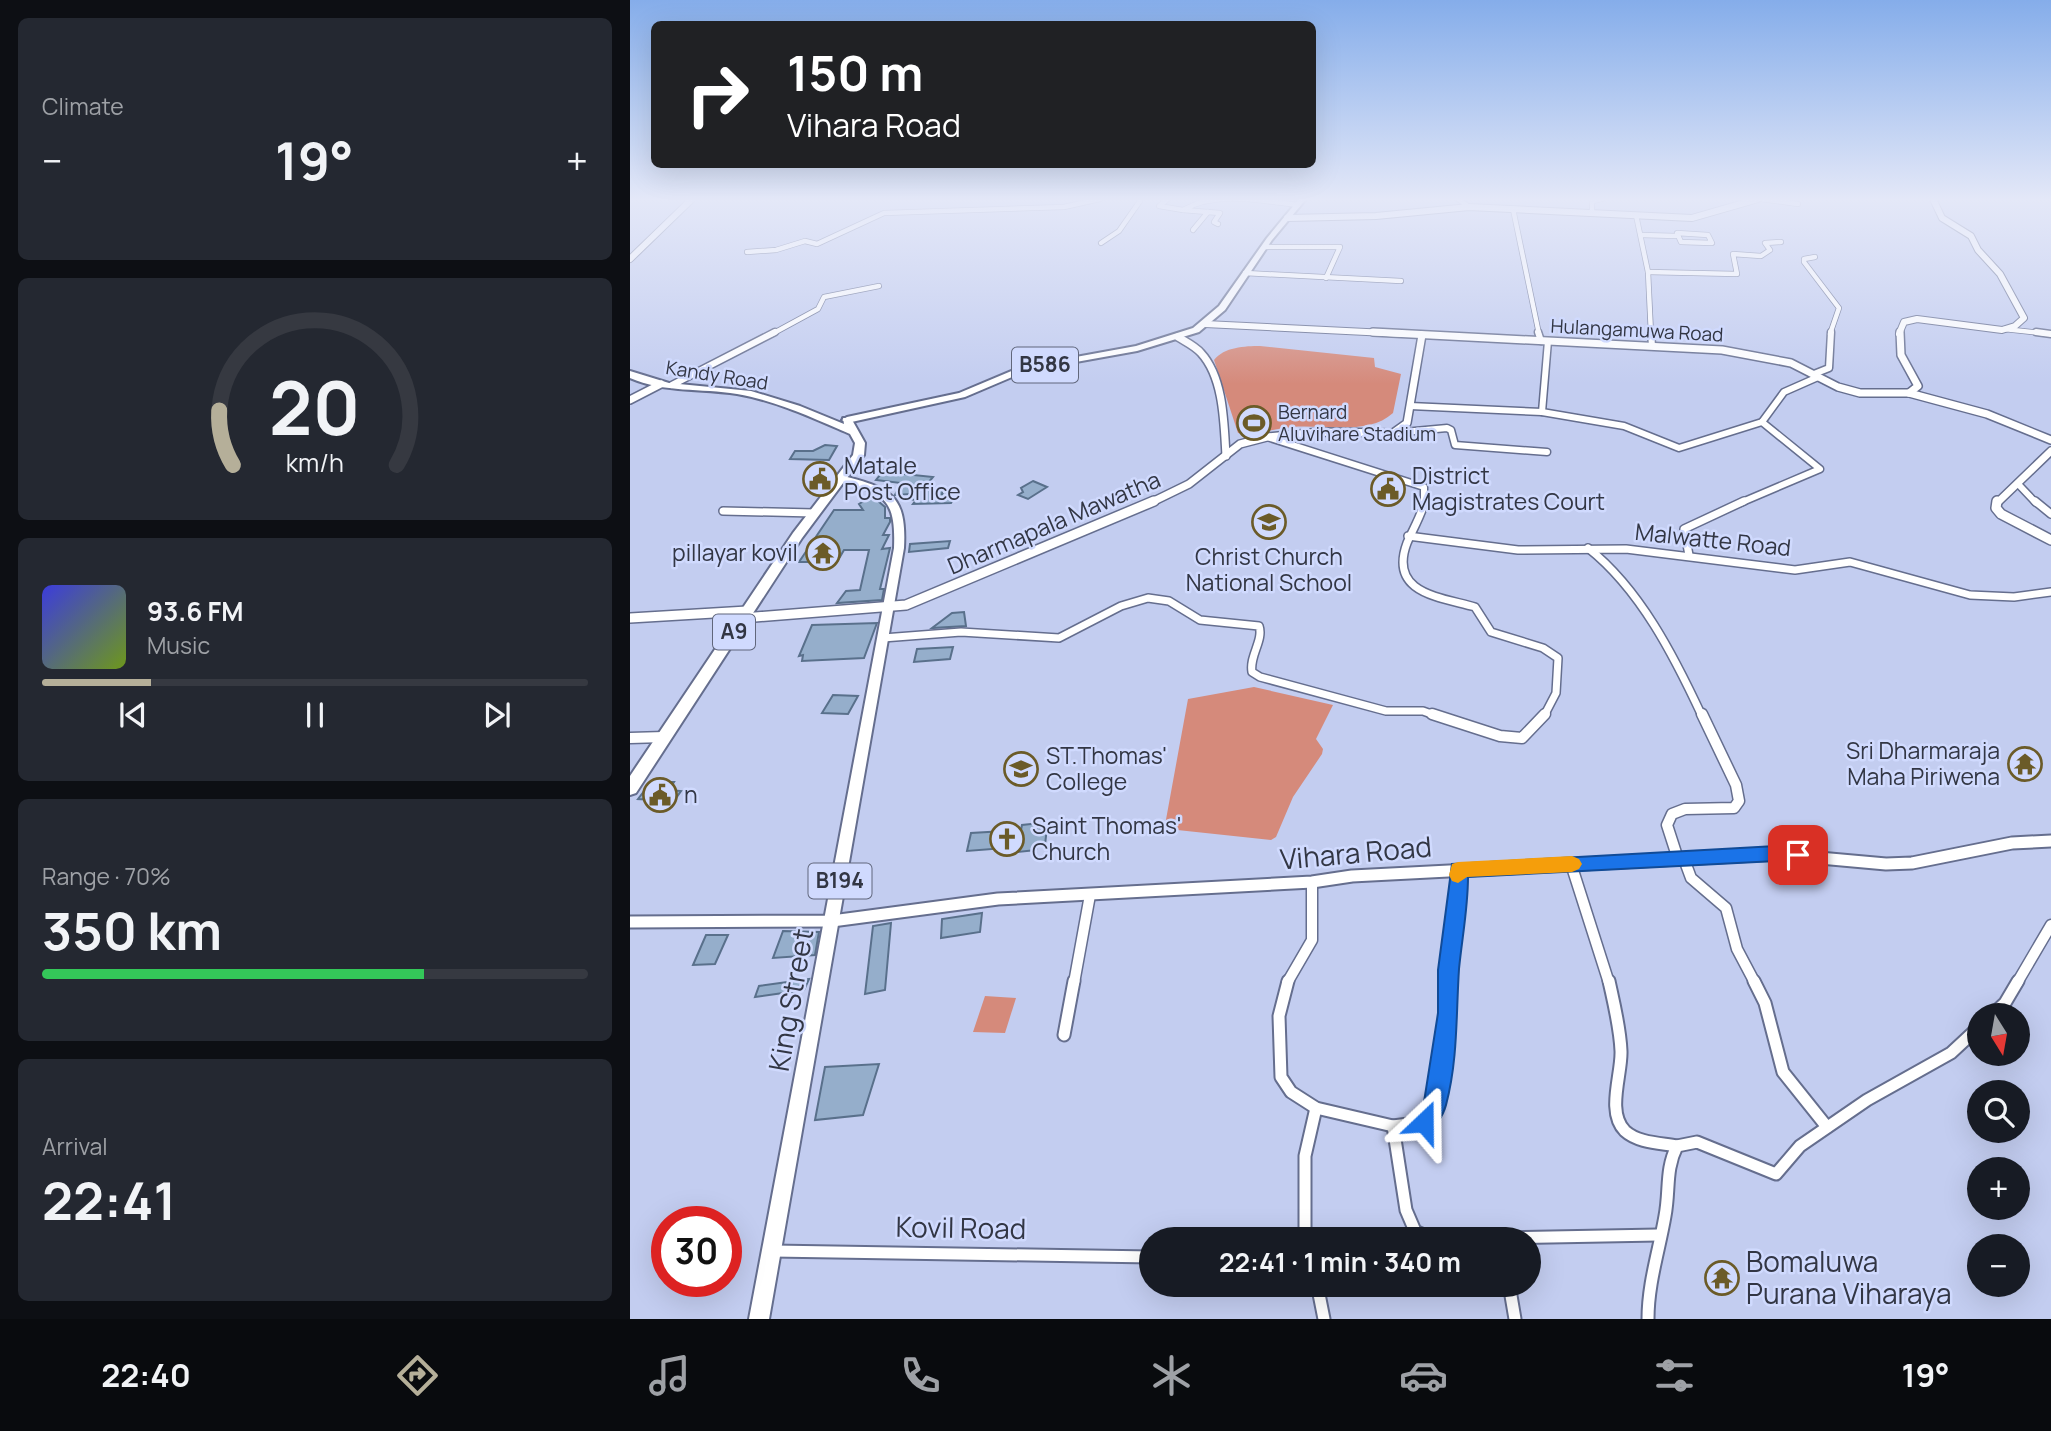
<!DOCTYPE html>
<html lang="en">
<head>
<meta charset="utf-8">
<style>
	body { margin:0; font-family:Manrope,sans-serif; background:#242831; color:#f1f3f6; height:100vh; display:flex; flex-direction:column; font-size:26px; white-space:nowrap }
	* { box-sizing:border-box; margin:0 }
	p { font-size:23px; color:#9ea1a6 }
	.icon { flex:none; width:38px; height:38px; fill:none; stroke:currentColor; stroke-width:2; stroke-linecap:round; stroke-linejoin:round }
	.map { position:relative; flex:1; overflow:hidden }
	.sheet { display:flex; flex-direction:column; gap:18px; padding:18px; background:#0d0f14; width:630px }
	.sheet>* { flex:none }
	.hud { position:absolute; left:21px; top:21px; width:665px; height:147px; border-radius:10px; box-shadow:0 7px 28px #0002; background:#202124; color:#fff; overflow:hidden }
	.needle { width:46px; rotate:169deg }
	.buttons { position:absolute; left:1337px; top:1003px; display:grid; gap:14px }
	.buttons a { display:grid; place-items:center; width:63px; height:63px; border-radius:50%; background:#171b24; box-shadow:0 7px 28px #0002; font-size:35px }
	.speed { position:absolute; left:21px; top:1206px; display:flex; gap:14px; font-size:35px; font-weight:700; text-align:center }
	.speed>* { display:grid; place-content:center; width:91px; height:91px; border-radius:50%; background:#171b24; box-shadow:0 7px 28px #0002; line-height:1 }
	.speed .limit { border:10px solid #d22; background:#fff; color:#111 }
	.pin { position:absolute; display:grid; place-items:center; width:60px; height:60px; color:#fff; margin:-30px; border-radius:14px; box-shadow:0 4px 10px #0006 }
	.me { position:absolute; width:77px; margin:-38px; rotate:23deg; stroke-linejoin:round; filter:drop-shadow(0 0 5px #0008) }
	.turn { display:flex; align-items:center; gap:24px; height:147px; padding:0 21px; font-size:32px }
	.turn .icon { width:91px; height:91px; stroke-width:2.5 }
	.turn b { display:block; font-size:49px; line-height:60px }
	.big { font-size:52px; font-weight:700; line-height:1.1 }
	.sheet .widget { flex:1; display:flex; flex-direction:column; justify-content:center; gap:10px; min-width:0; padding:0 24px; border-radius:10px; background:#242831 }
	.sheet .dial { align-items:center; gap:0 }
	.dial svg { height:182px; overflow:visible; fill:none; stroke:#363941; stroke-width:7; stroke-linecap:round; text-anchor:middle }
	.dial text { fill:#f1f3f6; stroke:none }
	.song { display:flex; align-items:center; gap:21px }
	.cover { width:84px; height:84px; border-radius:10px; background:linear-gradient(135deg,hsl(240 70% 55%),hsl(80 70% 35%)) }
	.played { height:7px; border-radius:4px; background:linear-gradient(90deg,#b5af99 20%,#363941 20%) }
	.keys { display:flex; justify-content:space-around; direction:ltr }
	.heat { display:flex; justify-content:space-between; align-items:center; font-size:38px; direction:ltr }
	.charge { height:10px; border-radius:5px; background:linear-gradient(90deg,#34c759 70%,#363941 0) }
	.trip { position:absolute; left:509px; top:1227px; width:402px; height:70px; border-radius:35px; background:#171b24; box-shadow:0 7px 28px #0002; font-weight:700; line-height:70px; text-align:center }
	.menu { display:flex; height:112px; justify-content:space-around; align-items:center; background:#090b0e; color:#9ea1a6 }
	.menu .icon { width:49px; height:49px }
	.menu .active { color:#b5af99 }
	.menu b { font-size:32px; color:#f1f3f6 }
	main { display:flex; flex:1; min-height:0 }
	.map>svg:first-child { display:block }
	.green { fill:#d58a7b }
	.building { fill:#95aecb; stroke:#59708b; stroke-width:2 }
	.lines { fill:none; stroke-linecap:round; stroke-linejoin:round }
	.minor-far4-casing { stroke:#656e8e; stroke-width:6 }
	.minor-far3-casing { stroke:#656e8e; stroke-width:9 }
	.minor-far2-casing { stroke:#656e8e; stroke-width:10 }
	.minor-far1-casing { stroke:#656e8e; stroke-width:13 }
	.minor-casing { stroke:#656e8e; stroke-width:15 }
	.tertiary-far3-casing { stroke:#656e8e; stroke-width:8 }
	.tertiary-far2-casing { stroke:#656e8e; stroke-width:10 }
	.tertiary-far1-casing { stroke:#656e8e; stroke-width:12 }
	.tertiary-casing { stroke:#656e8e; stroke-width:15 }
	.primary-casing { stroke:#656e8e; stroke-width:4 }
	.trunk-casing { stroke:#656e8e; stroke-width:4 }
	.minor-far4 { stroke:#fff; stroke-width:4.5 }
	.minor-far3 { stroke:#fff; stroke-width:6 }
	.minor-far2 { stroke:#fff; stroke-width:7 }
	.minor-far1 { stroke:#fff; stroke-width:10 }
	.minor { stroke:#fff; stroke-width:11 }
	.tertiary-far3 { stroke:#fff; stroke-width:6 }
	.tertiary-far2 { stroke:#fff; stroke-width:7 }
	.tertiary-far1 { stroke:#fff; stroke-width:9 }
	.tertiary { stroke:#fff; stroke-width:11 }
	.primary { fill:#fff; fill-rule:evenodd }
	.trunk { fill:#fff; fill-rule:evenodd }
	.route { fill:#1a73e8; stroke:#114b97; stroke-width:2 }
	.slow { fill:#f59e0b }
	.labels { text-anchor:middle; stroke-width:5; stroke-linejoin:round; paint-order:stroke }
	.far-street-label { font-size:19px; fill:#323644; stroke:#d0dafe }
	.far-poi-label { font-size:19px; fill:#323644; stroke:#d0dafe; text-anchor:start }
	.shield { fill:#d0dafe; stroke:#61677c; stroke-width:2 }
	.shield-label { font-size:21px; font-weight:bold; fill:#323644 }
	.poi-label { font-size:23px; fill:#323644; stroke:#d0dafe; text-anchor:start }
	.street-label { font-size:23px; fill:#323644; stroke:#d0dafe }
	.near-street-label { font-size:28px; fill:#323644; stroke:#d0dafe }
	.near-poi-label { font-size:28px; fill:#323644; stroke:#d0dafe; text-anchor:start }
</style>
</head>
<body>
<main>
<section class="sheet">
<div class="widget"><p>Climate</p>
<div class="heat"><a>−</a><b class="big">19°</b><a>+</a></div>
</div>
<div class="widget dial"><svg viewBox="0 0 100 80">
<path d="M14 69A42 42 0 1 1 86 69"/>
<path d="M14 69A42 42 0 0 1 8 45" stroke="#b5af99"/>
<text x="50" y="56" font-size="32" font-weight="700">20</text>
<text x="50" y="72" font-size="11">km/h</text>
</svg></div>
<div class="widget">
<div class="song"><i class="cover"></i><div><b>93.6 FM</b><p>Music</p></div></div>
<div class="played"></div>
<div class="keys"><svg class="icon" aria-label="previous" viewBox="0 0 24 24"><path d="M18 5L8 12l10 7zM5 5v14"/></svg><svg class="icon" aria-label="pause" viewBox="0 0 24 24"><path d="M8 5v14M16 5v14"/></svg><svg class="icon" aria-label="next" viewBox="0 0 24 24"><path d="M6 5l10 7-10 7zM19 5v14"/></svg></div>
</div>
<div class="widget"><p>Range · 70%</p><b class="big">350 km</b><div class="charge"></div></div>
<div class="widget"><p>Arrival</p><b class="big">22:41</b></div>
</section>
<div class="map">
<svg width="1421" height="1319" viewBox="0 0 1421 1319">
	<rect width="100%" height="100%" fill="#c3cdf0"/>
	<g class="green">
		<path d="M630 346 744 358 745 367 771 374 763 413C738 436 693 424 662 427 644 429 626 435 608 433L584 360C594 347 615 346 630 346Z"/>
		<polygon points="624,687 703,705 686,739 693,749 692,754 663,797 646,837 641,840 538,829 535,825 558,699"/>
		<polygon points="355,996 386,998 375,1033 343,1032"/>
	</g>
	<g class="building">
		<polygon points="195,445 207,446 199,460 160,459 165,451 183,451"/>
		<polygon points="258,465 270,466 264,473 303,477 293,489 313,489 312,494 326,495 321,503 283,504 286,500 278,499 280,494 265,495 271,483 246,480"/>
		<polygon points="403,481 417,487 398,499 388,495 393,492 391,488"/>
		<polygon points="242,496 255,507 255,518 260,518 260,522 253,535 259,535 252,549 260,548 250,589 254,589 252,600 207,603 216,591 230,590 239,550 214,550 207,562 169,562 204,510 233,510 229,504"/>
		<polygon points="320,541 318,548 279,552 280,544"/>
		<polygon points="334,612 336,626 302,628 322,613"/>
		<polygon points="247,623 234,658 172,661 173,655 169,656 182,625"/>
		<polygon points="323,647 320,659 284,662 287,649"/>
		<polygon points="203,695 228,696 218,714 192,713"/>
		<polygon points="21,782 44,782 39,790 51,791 44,801 8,799"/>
		<polygon points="410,823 410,828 417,827 415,845 407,846 406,850 388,852 388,847 337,851 341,833 391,830 392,825"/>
		<polygon points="352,913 350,932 311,938 312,919"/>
		<polygon points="261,923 255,990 235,994 243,926"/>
		<polygon points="153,931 189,932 185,955 143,958"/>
		<polygon points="76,935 98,935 85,964 63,965"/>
		<polygon points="179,979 174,990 125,997 129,986"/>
		<polygon points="249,1064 233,1115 185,1120 195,1067"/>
	</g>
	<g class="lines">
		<g class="minor-far4-casing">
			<g id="minor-far4">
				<polyline points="538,199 529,206 553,210"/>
				<polyline points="828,199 839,207"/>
				<polyline points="1131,199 1168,204"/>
				<polyline points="883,209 909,334"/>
				<polyline points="962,213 962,201 972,199"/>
				<polyline points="1006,215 1018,272 1021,334"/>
				<path d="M588 224 584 222 590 213 553 210C587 190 631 201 668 205"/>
				<polyline points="563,230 578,212"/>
				<polygon points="1047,233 1078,235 1082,243 1051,242"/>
				<polyline points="1012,235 1046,236"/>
				<polyline points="471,243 489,231 510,201"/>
				<polyline points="634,247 710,247 696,278"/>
				<polyline points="117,252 146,250 175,241 187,244 254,213 434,207 470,199"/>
				<polyline points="1185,257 1174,259 1174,262 1209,308 1200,334"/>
				<polyline points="1018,272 1107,274 1103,254 1131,256 1140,250 1135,243 1151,242"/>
				<polyline points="615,273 771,281"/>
				<polyline points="1374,329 1421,334"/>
				<polyline points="142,334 188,309 194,297 249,286"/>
			</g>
		</g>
		<g class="minor-far3-casing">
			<g id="minor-far3">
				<polyline points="908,332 911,341"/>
				<polyline points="1021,332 1022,346"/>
				<polyline points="1406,332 1421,334"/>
				<polyline points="1184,374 1199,368 1201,332"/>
				<polyline points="42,385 145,332"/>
				<polyline points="780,406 912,412 994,426 1049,448 1132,422 1154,392 1188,377"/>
				<polyline points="912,412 918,341"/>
				<polyline points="763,433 817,428 821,430 825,445 917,452"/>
				<polyline points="637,437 794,487 794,503"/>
				<polyline points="1389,485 1406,503"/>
				<polyline points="1110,503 1190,469 1132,422"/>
			</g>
		</g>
		<g class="minor-far2-casing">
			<g id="minor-far2">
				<path d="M795 501C791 516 783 529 777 543 758 594 811 597 845 607L861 632 913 648 928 658 926 693 914 716"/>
				<polyline points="1405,501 1421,514"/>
				<polyline points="93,511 184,513"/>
				<polyline points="778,536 888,550 996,549 1165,570 1220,562 1340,595 1384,597 1421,592"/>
				<path d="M958 548C1010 589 1044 656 1072 716"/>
				<polyline points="1059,555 1054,529 1114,501"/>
				<path d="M253 638 331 632 429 638 491 606 518 598 539 601 570 620 629 626C634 640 619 656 622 672L630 677 756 711H793L807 716"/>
			</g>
		</g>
		<g class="minor-far1-casing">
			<g id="minor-far1">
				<polyline points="802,714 870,736 892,738 915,714"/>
				<polyline points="0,738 34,737"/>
				<polyline points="1048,859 1037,825 1042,814 1055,809 1104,808 1109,801 1106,785 1072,714"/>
				<polyline points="1054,859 1061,878 1096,908 1107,949 1125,983"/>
				<polyline points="941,864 979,983"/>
				<polyline points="444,983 460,895"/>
				<polyline points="657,983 682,940 682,882"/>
				<polyline points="818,983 829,870"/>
				<polyline points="1387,983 1421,925"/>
			</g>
		</g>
		<g class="minor-casing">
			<g id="minor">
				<path d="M658 981 649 1016 651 1077 661 1092 686 1108 763 1126 794 1122C818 1077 815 1031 818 981"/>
				<path d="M979 981C984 1004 990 1027 991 1051 992 1074 976 1112 995 1131 1008 1143 1031 1143 1047 1146"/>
				<polyline points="1124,981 1135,1003 1153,1072 1197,1127"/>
				<polyline points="1362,1015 1375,1003 1388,981"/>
				<polyline points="434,1035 444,981"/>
				<polyline points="763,1126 776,1210 785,1231 803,1239"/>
				<polyline points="675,1239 675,1156 686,1108"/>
				<polyline points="820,1239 1028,1235"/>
				<polyline points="143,1251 522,1257"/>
				<polyline points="687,1284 694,1319"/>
				<polyline points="879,1284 885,1319"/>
				<path d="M1018 1319C1018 1283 1029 1251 1035 1216 1040 1190 1035 1170 1047 1146L1067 1142 1146 1174 1170 1146 1237 1100 1321 1053 1349 1027"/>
			</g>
		</g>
		<g class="tertiary-far3-casing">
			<g id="tertiary-far3">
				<polyline points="657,218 746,216 839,207 1062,218 1128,199"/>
				<polyline points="0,259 62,199"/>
				<polyline points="575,324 777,334"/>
				<polyline points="1269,334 1274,322 1287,319 1372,330 1385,326 1394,318 1370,274 1348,250 1341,236 1312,218 1303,199"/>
			</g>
		</g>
		<g class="tertiary-far2-casing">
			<g id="tertiary-far2">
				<polyline points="743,332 1092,350 1161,363 1208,387 1230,393 1279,393 1357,414 1421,440"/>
				<polyline points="1270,332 1271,355 1288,386 1279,393"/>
				<path d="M548 337C556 342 565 346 571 353 594 378 594 424 596 456"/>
				<polyline points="0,400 31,384"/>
				<polyline points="520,503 559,484 610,444 637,437 690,432 763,433 777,423 792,335"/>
				<polyline points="1367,503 1421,451"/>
			</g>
		</g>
		<g class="tertiary-far1-casing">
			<g id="tertiary-far1">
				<polyline points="1367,501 1366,508 1371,514 1421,540"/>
				<polyline points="0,618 117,611"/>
				<polyline points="113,618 276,605 524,501"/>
			</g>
		</g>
		<g class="tertiary-casing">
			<polyline id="tertiary" points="0,922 202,921 368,899 682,882 722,876 1146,854 1256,864 1282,863 1382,843 1421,841"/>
		</g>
		<g class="primary-casing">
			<g id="primary">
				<polygon points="669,199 676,199 642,240 595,310 569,332 507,351 396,371 335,397 217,423 212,420 217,417 329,393 391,367 506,346 563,328 589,306 637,238"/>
				<path d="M210 475C259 488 277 493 274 548L139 1319H119L264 548C266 496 253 494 206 480L205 478Z"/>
			</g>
		</g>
		<g class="trunk-casing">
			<path id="trunk" d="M0 371 39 383 121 391 170 406 214 424 213 418H221L235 443 234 455 172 538 6 793 0 795V776L163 533 223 455 225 443 220 434C183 418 147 401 107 394 71 388 34 393 0 378Z"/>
		</g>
		<use href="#minor-far4" class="minor-far4"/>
		<use href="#minor-far3" class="minor-far3"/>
		<use href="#minor-far2" class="minor-far2"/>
		<use href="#minor-far1" class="minor-far1"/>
		<use href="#minor" class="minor"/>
		<use href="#tertiary-far3" class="tertiary-far3"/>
		<use href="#tertiary-far2" class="tertiary-far2"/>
		<use href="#tertiary-far1" class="tertiary-far1"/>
		<use href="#tertiary" class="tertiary"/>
		<use href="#primary" class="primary"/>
		<use href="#trunk" class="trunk"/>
	</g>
	<linearGradient id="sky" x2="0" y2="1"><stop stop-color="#85adea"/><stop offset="0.52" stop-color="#e4e8f8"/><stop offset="1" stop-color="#e4e8f8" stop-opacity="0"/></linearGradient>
	<rect width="1421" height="384" fill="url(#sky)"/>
	<path class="route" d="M1146 846 1168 848 1178 855 1168 863 1146 861 838 877C838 908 832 938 829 969 826 1014 828 1060 816 1105 813 1116 805 1129 794 1133L786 1130 782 1122 794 1102 808 1013V970L822 864Z"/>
	<polygon class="slow" points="942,856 949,859 952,864 949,869 942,872 837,877 828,883 822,881 819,875 822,864 828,862"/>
	<defs>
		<g id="stadium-ring" transform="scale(1.75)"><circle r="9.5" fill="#d0dafe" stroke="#6b5b28" stroke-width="1.5"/><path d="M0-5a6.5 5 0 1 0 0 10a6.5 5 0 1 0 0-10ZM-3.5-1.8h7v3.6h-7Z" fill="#6b5b28"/></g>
		<g id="civic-ring" transform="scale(1.75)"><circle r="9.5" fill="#d0dafe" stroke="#6b5b28" stroke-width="1.5"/><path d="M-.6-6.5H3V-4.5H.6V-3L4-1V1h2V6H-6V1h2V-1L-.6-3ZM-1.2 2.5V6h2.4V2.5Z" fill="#6b5b28"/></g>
		<g id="school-ring" transform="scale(1.75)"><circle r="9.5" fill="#d0dafe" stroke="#6b5b28" stroke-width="1.5"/><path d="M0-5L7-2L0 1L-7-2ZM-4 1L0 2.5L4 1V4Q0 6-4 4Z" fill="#6b5b28"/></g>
		<g id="temple-ring" transform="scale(1.75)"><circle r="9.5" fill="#d0dafe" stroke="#6b5b28" stroke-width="1.5"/><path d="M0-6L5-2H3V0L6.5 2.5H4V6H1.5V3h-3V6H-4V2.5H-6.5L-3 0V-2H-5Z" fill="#6b5b28"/></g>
		<g id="church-ring" transform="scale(1.75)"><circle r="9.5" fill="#d0dafe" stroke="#6b5b28" stroke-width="1.5"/><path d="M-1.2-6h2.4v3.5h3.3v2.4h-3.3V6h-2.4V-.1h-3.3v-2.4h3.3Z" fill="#6b5b28"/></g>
	</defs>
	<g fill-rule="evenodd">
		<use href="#stadium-ring" x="624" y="423"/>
		<use href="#civic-ring" x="190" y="479"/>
		<use href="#civic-ring" x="758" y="489"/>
		<use href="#school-ring" x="639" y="522"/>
		<use href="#temple-ring" x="193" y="553"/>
		<use href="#temple-ring" x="1395" y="764"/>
		<use href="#school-ring" x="391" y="769"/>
		<use href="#civic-ring" x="30" y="795"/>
		<use href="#church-ring" x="377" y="839"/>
		<use href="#temple-ring" x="1092" y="1278"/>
	</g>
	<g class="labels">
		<g class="far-street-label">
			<text transform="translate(1007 330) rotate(3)" y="7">Hulangamuwa Road</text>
			<text transform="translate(87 375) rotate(9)" y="7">Kandy Road</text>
		</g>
		<g class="far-poi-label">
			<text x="648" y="419">Bernard<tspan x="648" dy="22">Aluvihare Stadium</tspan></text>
		</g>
		<g class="shield">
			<rect x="382" y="347.5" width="66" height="35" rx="5"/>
			<rect x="83" y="614.5" width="42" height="35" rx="5"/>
			<rect x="178.5" y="863.5" width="63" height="35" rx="5"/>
		</g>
		<g class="shield-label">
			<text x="415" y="372">B586</text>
			<text x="104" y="639">A9</text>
			<text x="210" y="888">B194</text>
		</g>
		<g class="poi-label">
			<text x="214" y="474">Matale<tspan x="214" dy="26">Post Office</tspan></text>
			<text x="782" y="484">District<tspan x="782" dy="26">Magistrates Court</tspan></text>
			<text x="168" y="561" text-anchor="end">pillayar kovil</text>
			<text x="639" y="565" text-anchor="middle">Christ Church<tspan x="639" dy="26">National School</tspan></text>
			<text x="1370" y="759" text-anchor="end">Sri Dharmaraja<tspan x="1370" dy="26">Maha Piriwena</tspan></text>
			<text x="416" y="764">ST.Thomas'<tspan x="416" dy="26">College</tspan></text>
			<text x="54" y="803">n</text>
			<text x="402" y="834">Saint Thomas'<tspan x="402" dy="26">Church</tspan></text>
		</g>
		<g class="street-label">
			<text transform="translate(424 523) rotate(-23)" y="8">Dharmapala Mawatha</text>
			<text transform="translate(1083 540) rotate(6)" y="8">Malwatte Road</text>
		</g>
		<g class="near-street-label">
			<text transform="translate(726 853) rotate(-5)" y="10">Vihara Road</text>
			<text transform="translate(161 1000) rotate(-80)" y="10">King Street</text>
			<text transform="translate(331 1228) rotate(1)" y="10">Kovil Road</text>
		</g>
		<g class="near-poi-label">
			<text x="1116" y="1272">Bomaluwa<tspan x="1116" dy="32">Purana Viharaya</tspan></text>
		</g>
	</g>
</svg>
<div class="buttons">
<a><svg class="needle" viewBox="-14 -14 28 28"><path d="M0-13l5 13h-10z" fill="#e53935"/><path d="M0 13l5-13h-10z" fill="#9ea1a6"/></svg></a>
<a><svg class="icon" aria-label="search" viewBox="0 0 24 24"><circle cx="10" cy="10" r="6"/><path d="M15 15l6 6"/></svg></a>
<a>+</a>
<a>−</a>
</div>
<div class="speed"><div class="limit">30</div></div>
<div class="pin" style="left:1168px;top:855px;background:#d93025"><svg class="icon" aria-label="arrive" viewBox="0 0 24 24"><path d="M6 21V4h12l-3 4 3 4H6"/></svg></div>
<svg class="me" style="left:794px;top:1122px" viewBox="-20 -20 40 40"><path d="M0-17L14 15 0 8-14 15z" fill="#1a73e8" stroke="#fff" stroke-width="4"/></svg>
<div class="trip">22:41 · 1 min · 340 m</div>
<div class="hud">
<div class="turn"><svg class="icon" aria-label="right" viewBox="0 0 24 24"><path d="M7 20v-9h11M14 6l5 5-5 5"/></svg><div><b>150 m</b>Vihara Road</div></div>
</div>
</div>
</main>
<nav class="menu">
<b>22:40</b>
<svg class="icon active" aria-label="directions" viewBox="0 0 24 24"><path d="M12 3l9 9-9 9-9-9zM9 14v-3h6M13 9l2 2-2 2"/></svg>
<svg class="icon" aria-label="music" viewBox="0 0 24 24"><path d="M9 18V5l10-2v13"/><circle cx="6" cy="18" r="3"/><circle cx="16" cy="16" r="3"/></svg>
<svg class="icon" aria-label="phone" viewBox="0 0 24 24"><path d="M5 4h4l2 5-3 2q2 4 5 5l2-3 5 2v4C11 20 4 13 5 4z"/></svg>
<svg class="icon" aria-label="climate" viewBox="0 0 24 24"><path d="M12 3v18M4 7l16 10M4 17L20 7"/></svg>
<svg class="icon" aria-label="car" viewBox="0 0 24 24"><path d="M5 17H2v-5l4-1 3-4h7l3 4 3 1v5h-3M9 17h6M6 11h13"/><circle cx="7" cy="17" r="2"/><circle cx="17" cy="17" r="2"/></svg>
<svg class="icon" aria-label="filters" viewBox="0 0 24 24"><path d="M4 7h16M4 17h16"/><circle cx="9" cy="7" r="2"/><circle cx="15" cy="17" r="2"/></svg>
<b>19°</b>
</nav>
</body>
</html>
